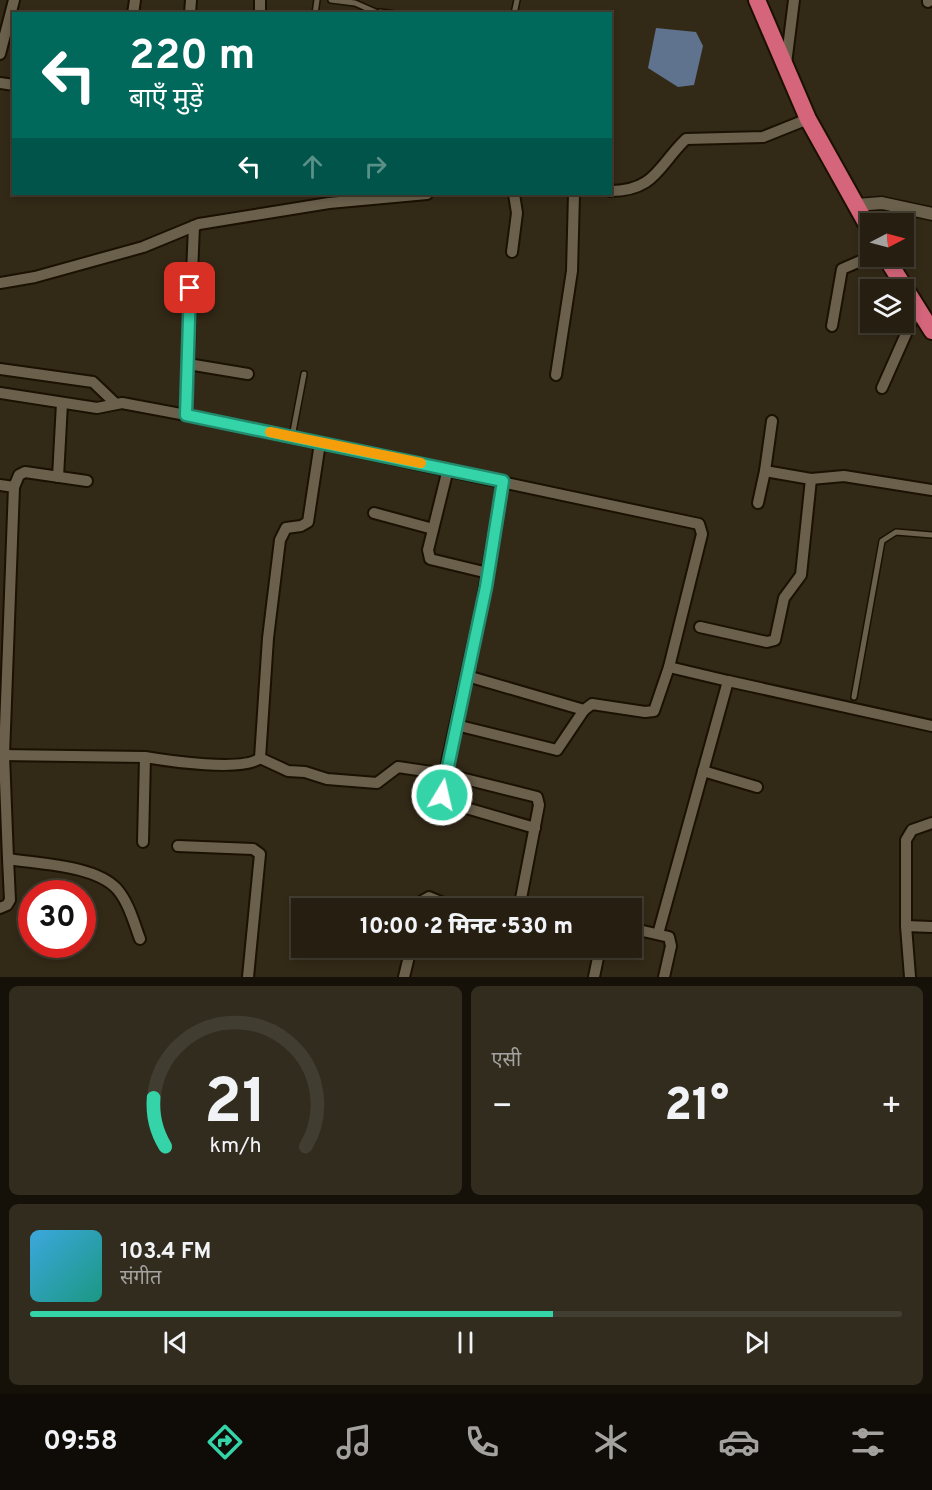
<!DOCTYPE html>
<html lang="hi">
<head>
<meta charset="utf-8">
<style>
	body { margin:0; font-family:Overpass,"Noto Sans Devanagari",sans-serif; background:#322c1f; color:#f1f3f6; height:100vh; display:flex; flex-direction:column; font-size:22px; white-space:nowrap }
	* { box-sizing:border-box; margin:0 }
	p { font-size:20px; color:#a4a29f }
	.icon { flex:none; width:33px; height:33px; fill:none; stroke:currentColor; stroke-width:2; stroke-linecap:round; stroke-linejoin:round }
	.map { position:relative; height:977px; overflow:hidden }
	.details { display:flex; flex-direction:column; gap:9px; padding:9px; background:#151109; flex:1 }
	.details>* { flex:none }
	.banner { position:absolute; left:12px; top:12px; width:600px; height:183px; border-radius:0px; box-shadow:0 3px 9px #0003,0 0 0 2px #423d31; background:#00695c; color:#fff; overflow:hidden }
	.needle { width:39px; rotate:84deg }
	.fabs { position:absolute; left:860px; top:213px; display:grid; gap:12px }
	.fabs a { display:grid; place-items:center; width:54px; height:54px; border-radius:0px; background:#261f11; box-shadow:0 3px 9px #0003,0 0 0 2px #423d31; font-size:30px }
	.speed { position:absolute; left:18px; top:880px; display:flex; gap:12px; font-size:30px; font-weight:700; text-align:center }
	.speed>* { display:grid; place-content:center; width:78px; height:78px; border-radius:50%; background:#261f11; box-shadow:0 3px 9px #0003,0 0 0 2px #423d31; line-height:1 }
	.speed .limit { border:9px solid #d22; background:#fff; color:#111 }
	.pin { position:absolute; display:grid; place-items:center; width:51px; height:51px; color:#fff; margin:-26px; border-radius:12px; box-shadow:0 3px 9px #0006 }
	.me { position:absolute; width:66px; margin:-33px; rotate:9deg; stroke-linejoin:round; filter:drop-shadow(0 0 4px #0008) }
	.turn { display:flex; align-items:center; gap:21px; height:126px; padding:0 18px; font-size:27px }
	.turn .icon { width:78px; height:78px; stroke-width:2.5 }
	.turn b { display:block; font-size:42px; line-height:51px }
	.lanes { display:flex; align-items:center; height:57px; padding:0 18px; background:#0003; justify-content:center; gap:30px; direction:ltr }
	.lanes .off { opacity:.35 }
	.big { font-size:45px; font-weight:800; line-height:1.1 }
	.details .widget { flex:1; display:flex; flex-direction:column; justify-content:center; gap:9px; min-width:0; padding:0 21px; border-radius:9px; background:#322c1f }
	.details .dial { align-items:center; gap:0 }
	.dial svg { height:156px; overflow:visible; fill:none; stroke:#423d31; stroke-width:7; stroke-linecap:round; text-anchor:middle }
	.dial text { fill:#f1f3f6; stroke:none }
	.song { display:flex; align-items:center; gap:18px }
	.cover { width:72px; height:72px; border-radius:9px; background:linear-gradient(135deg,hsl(200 70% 55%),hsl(170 70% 35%)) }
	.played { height:6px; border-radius:3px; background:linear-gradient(90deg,#34d4a8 60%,#423d31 60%) }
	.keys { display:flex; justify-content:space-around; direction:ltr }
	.heat { display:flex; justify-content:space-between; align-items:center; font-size:33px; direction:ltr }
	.details .tiles { flex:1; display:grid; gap:9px; grid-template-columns:1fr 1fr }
	.widget:last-child { grid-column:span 2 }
	.trip { position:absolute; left:291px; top:898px; width:351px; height:60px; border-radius:0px; background:#261f11; box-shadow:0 3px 9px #0003,0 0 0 2px #423d31; font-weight:800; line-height:60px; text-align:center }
	.tab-bar { display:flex; height:96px; justify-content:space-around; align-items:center; background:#0f0c07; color:#a4a29f }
	.tab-bar .icon { width:42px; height:42px }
	.tab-bar .selected { color:#34d4a8 }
	.tab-bar b { font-size:27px; color:#f1f3f6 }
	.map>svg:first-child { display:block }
	.water { fill:#5f728e }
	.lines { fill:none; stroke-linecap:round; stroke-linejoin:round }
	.service-casing { stroke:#1b1102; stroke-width:8 }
	.minor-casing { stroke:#1b1102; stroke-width:14 }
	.tertiary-casing { stroke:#1b1102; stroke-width:15 }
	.trunk-casing { stroke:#1b1102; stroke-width:20 }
	.service { stroke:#6b604c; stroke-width:5 }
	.minor { stroke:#6b604c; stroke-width:10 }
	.tertiary { stroke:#6b604c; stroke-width:12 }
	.trunk { stroke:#d4657a; stroke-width:16 }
	.route-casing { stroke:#228a6d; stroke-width:15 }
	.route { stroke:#34d4a8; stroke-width:10 }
	.slow { stroke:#f59e0b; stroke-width:10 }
</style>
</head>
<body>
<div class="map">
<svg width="932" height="977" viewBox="0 0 932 977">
	<rect width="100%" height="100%" fill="#332917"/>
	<polygon class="water" points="656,28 696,32 703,46 694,85 678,87 648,68"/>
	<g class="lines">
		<g class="service-casing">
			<g id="service">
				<polyline points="331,0 355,3 380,14"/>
				<polyline points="380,12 395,14"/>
				<polyline points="315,14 317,0"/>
				<polyline points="514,14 517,0"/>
				<polyline points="292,437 304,374"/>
				<polyline points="854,697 882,541 896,532 932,535"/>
			</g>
		</g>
		<g class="minor-casing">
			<g id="minor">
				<polyline points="928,2 928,0"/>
				<polyline points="133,14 135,0"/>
				<polyline points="190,14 191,0"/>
				<polyline points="260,14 260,0"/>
				<polyline points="0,54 14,0"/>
				<polyline points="786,64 794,0"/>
				<polyline points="0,83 14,85"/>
				<path d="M610 191C655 191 658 166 686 139L763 137 808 119"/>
				<polyline points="512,252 517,213 514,194"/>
				<polyline points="0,283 35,277 143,247 199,224 329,203 427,194"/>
				<polyline points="832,326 842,269 872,256"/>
				<polyline points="188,364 248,374"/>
				<polyline points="0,369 93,382 116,404"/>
				<polyline points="556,375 572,271 574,194"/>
				<polyline points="882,388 917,309"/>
				<polyline points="0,393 97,408 122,403 186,415 194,226"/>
				<polyline points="186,415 699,524 702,534 669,667 728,681"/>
				<polyline points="772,421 765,471 811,479 844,476 932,490"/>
				<polyline points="448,469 428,550 430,559 488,573"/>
				<polyline points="58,477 62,403"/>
				<polyline points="503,481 482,604 441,790 445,800 449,803 535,828"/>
				<polyline points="0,485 14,487 4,755 8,859"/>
				<polyline points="14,487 19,475 25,472 87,481"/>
				<polyline points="758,503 765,471"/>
				<polyline points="374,513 433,529"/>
				<polyline points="700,627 767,642 775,640 784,598 801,575 811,479"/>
				<polyline points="467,676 584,710"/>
				<polyline points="456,725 557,750 584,710 592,704 645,712 654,711 669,667"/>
				<polyline points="0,755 145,757"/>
				<polyline points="260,758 288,771 305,772 327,779 377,783 398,767 445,774 537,797 539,805 519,909"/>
				<polyline points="703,771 757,787"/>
				<path d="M143 842 145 757C168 761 244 772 260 758L268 638 280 540 286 528 301 526 308 522 320 443"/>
				<polyline points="178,846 253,849 260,854 248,977"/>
				<path d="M0 908 7 905 10 900 8 859C39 864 95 865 117 889 129 903 134 923 140 939"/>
				<polyline points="420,909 422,901 429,897 446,904 482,909"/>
				<polyline points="906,926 906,840 912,830 932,823"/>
				<polyline points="658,934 728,681 932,726"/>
				<polyline points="632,939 643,931 669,937 671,946 664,977"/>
				<polyline points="404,977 411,948"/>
				<polyline points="594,977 600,948"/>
				<polyline points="910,977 906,926 932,927"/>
			</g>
		</g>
		<g class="tertiary-casing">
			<polyline id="tertiary" points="856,205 882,203 932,214"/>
		</g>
		<g class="trunk-casing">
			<g id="trunk">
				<polyline points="757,0 808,119 870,230"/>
				<polyline points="885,256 932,331"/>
			</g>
		</g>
		<use href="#service" class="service"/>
		<use href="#minor" class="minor"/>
		<use href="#tertiary" class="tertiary"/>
		<use href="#trunk" class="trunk"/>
	</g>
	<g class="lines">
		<g class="route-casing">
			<polyline id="route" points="190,288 186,415 503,481 486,587 442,795"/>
		</g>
		<use href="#route" class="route"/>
		<polyline class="slow" points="270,432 421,463"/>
	</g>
</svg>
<div class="fabs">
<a><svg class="needle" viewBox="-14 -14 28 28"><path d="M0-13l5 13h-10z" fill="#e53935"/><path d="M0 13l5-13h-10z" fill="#a4a29f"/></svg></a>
<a><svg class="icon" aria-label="layers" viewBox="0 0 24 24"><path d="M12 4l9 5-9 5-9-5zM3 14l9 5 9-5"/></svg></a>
</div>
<div class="speed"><div class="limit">30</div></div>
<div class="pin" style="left:190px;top:288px;background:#d93025"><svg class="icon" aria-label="arrive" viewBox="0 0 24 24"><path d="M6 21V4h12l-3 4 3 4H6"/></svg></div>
<svg class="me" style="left:442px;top:795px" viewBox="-20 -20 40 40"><circle r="17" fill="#34d4a8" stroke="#fff" stroke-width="3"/><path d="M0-11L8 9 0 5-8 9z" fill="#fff"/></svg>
<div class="trip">10:00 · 2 मिनट · 530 m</div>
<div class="banner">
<div class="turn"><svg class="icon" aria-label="left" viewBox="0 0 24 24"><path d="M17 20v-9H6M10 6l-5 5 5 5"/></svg><div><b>220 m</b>बाएँ मुड़ें</div></div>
<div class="lanes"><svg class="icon" aria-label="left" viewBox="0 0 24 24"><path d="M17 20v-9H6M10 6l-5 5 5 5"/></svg><svg class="icon off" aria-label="ahead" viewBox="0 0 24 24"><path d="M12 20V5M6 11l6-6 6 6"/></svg><svg class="icon off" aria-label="right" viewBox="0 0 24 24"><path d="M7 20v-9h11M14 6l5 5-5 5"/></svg></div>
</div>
</div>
<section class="details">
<div class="tiles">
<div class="widget dial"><svg viewBox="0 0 100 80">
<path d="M14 69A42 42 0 1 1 86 69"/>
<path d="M14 69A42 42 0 0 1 8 44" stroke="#34d4a8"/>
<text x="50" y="56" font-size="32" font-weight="700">21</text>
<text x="50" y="72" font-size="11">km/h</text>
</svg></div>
<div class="widget"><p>एसी</p>
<div class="heat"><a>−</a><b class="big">21°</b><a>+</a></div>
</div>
<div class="widget">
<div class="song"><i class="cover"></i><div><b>103.4 FM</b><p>संगीत</p></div></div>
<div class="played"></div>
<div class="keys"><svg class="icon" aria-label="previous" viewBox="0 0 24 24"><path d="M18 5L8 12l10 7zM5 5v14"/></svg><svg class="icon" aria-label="pause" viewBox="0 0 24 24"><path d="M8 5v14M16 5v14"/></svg><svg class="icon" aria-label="next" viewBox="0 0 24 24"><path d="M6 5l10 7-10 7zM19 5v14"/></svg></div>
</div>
</div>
</section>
<nav class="tab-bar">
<b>09:58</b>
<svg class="icon selected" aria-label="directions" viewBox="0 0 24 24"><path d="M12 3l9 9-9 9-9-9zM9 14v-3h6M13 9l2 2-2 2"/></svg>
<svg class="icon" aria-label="music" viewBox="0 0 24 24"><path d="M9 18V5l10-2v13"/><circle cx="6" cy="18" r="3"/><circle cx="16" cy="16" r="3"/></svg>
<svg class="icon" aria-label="phone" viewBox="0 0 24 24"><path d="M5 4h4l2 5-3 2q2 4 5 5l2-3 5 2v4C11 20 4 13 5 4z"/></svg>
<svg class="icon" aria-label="climate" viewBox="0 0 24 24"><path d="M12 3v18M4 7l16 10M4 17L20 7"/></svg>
<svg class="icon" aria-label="car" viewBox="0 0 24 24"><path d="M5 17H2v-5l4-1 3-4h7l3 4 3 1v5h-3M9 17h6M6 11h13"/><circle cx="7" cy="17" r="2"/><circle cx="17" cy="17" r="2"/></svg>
<svg class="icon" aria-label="filters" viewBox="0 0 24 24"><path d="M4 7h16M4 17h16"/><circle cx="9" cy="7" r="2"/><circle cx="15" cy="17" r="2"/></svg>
</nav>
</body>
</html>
